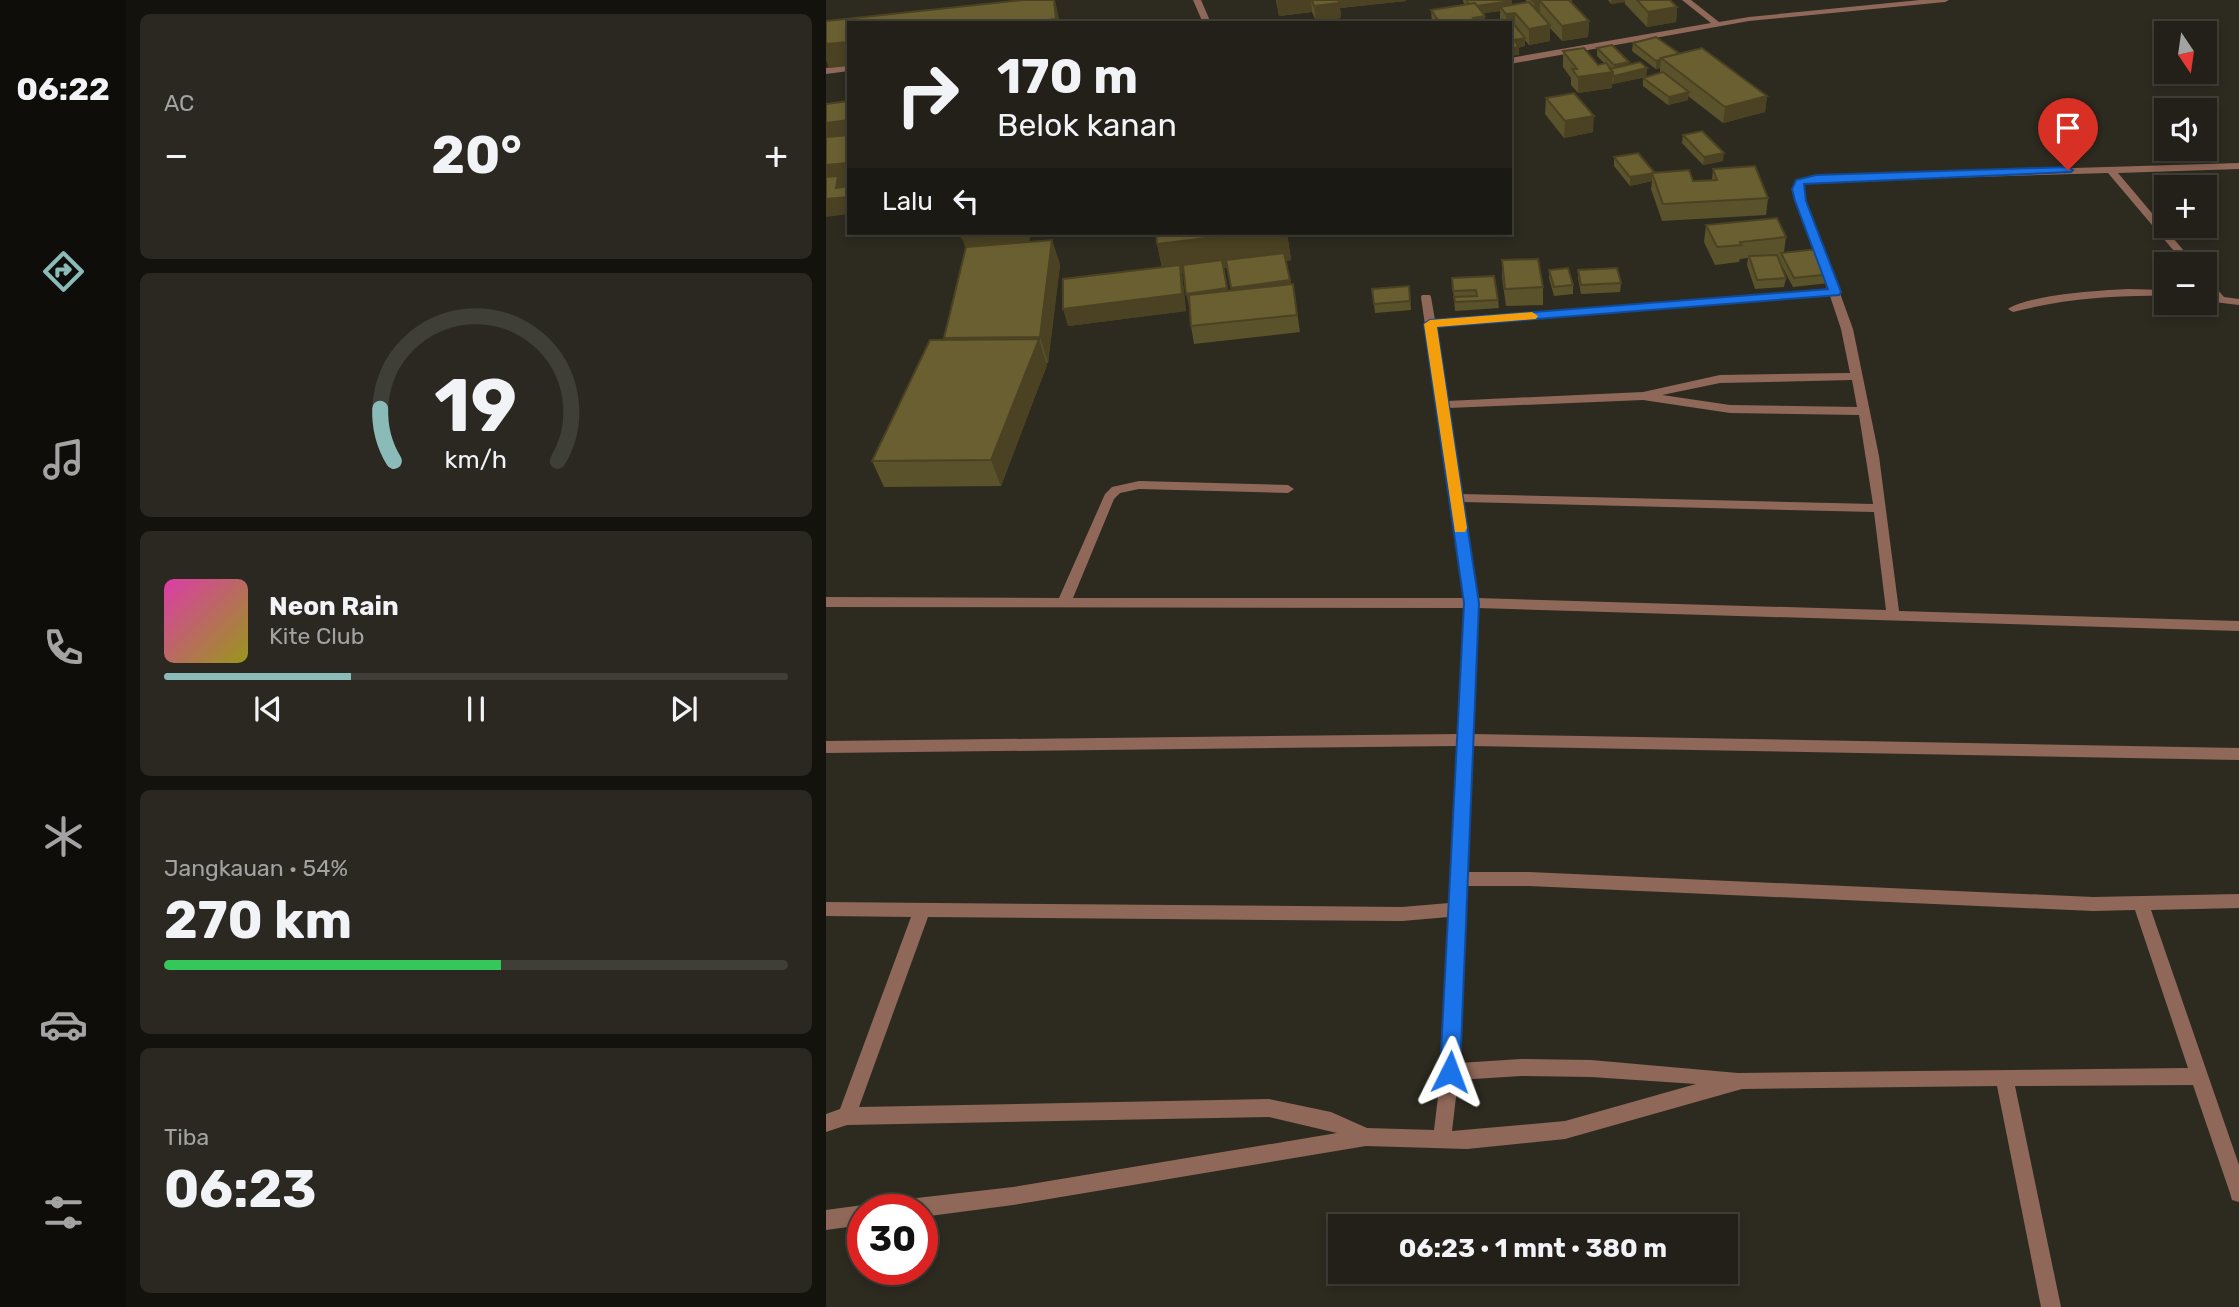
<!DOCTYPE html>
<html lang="id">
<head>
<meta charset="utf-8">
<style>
	body { margin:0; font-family:Rubik,sans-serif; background:#2a2821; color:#f1f3f6; height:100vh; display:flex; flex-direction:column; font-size:26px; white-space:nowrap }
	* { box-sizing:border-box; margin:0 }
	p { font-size:23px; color:#a2a3a2 }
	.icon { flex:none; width:38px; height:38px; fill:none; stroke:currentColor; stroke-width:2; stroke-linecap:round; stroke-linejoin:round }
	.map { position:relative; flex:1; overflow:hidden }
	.drawer { display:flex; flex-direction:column; gap:14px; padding:14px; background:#13120d; width:700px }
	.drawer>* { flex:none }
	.top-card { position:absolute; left:21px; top:21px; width:665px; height:214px; border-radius:0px; box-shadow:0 4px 10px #0003,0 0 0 2px #3f3e37; background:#222018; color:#f1f3f6; overflow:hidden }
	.needle { width:46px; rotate:167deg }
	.fabs { position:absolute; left:1328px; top:21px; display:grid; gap:14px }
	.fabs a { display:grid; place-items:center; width:63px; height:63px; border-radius:0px; background:#222018; box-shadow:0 4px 10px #0003,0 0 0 2px #3f3e37; font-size:35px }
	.speed { position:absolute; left:21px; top:1194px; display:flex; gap:14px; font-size:35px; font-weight:700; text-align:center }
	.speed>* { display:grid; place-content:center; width:91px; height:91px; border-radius:50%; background:#222018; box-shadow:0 4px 10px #0003,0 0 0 2px #3f3e37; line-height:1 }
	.speed .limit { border:10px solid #d22; background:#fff; color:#111 }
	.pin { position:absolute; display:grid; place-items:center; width:60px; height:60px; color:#fff; margin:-72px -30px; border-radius:50% 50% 50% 0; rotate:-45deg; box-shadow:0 0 7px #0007 }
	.pin .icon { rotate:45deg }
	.me { position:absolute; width:77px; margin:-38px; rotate:3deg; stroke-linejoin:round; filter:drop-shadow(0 0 5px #0008) }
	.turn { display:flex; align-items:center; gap:24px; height:147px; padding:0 35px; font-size:32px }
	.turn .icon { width:91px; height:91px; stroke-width:2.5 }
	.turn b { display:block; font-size:49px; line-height:60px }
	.then { display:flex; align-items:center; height:66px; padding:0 35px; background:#0003; gap:14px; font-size:26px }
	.big { font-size:52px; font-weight:700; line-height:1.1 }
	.drawer .tile { flex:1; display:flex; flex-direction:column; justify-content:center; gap:10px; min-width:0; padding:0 24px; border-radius:10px; background:#2a2821 }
	.drawer .dial { align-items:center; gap:0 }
	.dial svg { height:182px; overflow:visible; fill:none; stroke:#3f3e37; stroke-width:7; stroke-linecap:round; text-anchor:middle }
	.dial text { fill:#f1f3f6; stroke:none }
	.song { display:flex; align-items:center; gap:21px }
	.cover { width:84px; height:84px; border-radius:10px; background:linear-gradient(135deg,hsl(320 70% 55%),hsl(60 70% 35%)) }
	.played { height:7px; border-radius:4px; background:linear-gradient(90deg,#8bbbb9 30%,#3f3e37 30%) }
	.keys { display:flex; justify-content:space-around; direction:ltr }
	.heat { display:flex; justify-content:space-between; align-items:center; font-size:38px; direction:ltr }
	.charge { height:10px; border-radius:5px; background:linear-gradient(90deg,#34c759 54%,#3f3e37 0) }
	.trip { position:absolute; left:502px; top:1214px; width:410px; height:70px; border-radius:0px; background:#222018; box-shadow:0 4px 10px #0003,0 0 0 2px #3f3e37; font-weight:700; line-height:70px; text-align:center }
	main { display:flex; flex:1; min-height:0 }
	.dock { display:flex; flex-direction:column; width:126px; justify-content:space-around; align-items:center; background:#0e0d0a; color:#a2a3a2 }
	.dock .icon { width:49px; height:49px }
	.dock .current { color:#8bbbb9 }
	.dock b { font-size:32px; color:#f1f3f6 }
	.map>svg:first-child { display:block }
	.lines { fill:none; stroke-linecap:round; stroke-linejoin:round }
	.service { fill:#906859; fill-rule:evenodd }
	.minor { fill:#906859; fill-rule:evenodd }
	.wall { fill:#5a522a; fill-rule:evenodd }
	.shaded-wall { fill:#4a4222 }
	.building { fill:#695f31; stroke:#4a4222; stroke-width:2 }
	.route { fill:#1a73e8; stroke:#114b97; stroke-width:2 }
	.slow { fill:#f59e0b }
</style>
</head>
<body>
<main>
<nav class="dock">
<b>06:22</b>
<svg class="icon current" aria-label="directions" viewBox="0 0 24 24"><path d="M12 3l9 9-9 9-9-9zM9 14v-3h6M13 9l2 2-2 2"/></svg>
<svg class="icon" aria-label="music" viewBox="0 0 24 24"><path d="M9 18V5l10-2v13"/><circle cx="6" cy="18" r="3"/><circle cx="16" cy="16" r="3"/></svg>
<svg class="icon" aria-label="phone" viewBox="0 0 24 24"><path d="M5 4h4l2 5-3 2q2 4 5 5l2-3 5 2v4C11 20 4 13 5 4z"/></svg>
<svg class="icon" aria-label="climate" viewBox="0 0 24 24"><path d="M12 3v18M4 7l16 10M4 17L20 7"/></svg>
<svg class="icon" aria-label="car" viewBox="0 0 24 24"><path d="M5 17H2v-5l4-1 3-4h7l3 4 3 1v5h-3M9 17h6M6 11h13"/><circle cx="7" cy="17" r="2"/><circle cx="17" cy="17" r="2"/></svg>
<svg class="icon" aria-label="filters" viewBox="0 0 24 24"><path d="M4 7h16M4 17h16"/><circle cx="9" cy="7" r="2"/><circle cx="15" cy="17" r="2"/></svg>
</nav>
<section class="drawer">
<div class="tile"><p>AC</p>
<div class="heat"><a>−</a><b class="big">20°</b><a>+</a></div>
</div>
<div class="tile dial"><svg viewBox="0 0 100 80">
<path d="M14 69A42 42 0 1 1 86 69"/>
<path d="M14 69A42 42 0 0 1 8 46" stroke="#8bbbb9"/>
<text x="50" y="56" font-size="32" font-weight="700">19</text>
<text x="50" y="72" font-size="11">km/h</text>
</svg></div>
<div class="tile">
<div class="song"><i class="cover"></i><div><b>Neon Rain</b><p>Kite Club</p></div></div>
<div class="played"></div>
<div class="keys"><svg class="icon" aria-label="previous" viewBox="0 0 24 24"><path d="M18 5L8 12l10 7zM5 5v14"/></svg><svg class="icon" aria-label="pause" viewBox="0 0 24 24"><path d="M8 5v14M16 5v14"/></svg><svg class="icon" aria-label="next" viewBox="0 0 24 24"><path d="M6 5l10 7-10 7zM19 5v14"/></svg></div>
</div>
<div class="tile"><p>Jangkauan · 54%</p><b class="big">270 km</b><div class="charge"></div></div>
<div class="tile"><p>Tiba</p><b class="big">06:23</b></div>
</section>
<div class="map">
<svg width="1413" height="1307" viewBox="0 0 1413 1307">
	<rect width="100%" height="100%" fill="#2d2b20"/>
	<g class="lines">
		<polygon class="service" points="23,65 23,71 0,74 0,68"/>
		<g class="minor">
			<polygon points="367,0 375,0 385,23 377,23"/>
			<polygon points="856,0 865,0 893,22 923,17 1094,0 1123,0 1119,2 923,21 684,64 684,58 885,23"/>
			<path d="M1413 163V169L1292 173 1369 264H1359L1282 173 990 182 978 184 976 189 1027 329 1053 456 1073 611 1413 621V631L652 608 646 734 1413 748V760L646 746 641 872H703L1267 897 1413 894V908L1325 910 1413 1165V1202L1406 1200 1404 1193 1367 1085 1189 1086 1235 1307H1215L1171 1086 916 1089 739 1139 641 1149 540 1146 187 1205 96 1217V1209H73L75 1202 82 1199 187 1187 511 1133 443 1117 21 1125 0 1132V1114L14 1109 85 917 0 916V902L576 907 623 903 631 746 0 753V741L632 734 638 608 0 607V597L233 598 279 494 286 487 313 481 462 485 468 489 462 493 313 489 294 493 288 499 247 598H638L595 297 596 295H604L605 297 609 320 1001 289 966 189 971 180 990 176ZM1004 296 1015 329 1024 373 894 375 817 392 621 401 610 327ZM1026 380 1031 407 904 405 836 395 894 383ZM817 400 904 413 1033 415 1047 504 635 494 622 408ZM637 502 1048 512 1060 610 651 598ZM640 886H703L1267 911 1309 910 1362 1068 912 1073 765 1060 695 1059 633 1063ZM102 917 576 921 623 917 615 1072 608 1130 541 1128 505 1112 443 1099 33 1107ZM695 1076 765 1077 870 1084 739 1121 626 1131 632 1080Z"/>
			<polygon points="1379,279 1383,280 1398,297 1413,299 1413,305 1379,301 1379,295 1385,296 1379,288"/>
			<path d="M1302 289 1340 290V296C1288 295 1238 299 1187 312L1182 309C1202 295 1275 290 1302 289Z"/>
			<polygon points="37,1205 44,1209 37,1209 37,1225 0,1230 0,1210"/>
		</g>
	</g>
	<g class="wall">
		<polygon points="450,0 580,0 580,1 514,8 515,18 490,21 486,12 453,16"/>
		<polygon points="637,0 685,0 686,5 700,2 700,0 746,0 746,3 763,21 762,37 736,41 724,28 724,41 703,45 699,40 699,46 693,47 693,55 684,23 674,22 674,11 657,13 659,16 659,23 606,23 605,10 638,5"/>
		<polygon points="782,0 844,0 851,7 850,22 821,27 799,4 799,2 785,4"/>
		<polygon points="807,43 854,54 941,96 939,112 897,123 862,96 862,100 842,105 817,86 817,78 834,73 834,68 830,69 806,51"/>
		<polygon points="771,48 803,65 821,68 820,77 787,84 786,83 786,88 752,93 745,85 745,78 737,67 737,51 772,65 779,64 771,56"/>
		<polygon points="720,98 767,132 738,138 719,114"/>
		<polygon points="857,135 897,161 877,165 856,143"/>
		<polygon points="788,157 829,172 867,181 886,180 887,169 942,198 940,215 836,221 825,189 826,181 804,186 788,166"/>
		<polygon points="880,225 960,237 958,252 1005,274 1003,283 967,287 954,262 960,278 958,287 929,289 921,265 922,258 914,259 913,262 889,265 878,242"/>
		<polygon points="137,233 204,233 203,242 226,240 234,265 222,363 220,363 221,365 175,486 58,487 46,461 119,340 118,338 140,249"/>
		<path d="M330 233H461L465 260 460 261 465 284H467L474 332 368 344 365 326 364 310 358 273 356 274 360 311 242 326 336 267 331 244ZM397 268H401L405 290 402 291Z"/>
		<polygon points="676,260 717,287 717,305 680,306 676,278"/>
		<polygon points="723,270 747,285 747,294 728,296 723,278"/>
		<polygon points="752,270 795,283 794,292 755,294 752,278"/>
		<polygon points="626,278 672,300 673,308 629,311"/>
		<polygon points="583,286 585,310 549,313 546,289"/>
	</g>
	<g class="shaded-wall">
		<polygon points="229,0 234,23 197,23 228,0"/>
		<polygon points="451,0 485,0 486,12 453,16"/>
		<polygon points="510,0 580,0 580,1 514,8 515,18 490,21 488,6"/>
		<polygon points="785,0 799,0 799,2 785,4"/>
		<polygon points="685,1 686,9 674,7 674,11 646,15 645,7"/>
		<polygon points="714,1 714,16 708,17 708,2"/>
		<polygon points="851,7 850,22 821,27 822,12"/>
		<polygon points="689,13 689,28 681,23 680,14"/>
		<polygon points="659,16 659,23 647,23 647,18"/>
		<polygon points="763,21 762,37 736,41 736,26"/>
		<polygon points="724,25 724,41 703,45 703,29"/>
		<polygon points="699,38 699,46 693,47 693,55 684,56 684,48 688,40"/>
		<polygon points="23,42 23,66 3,68 0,60 0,44"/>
		<polygon points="835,60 834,68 830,69 830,61"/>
		<polygon points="803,62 803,70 788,73 788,65"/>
		<polygon points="821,68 820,77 787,84 788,76"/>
		<polygon points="787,72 786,88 752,93 752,77"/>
		<polygon points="863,92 862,100 842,105 843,97"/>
		<polygon points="941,96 939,112 897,123 899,107"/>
		<polygon points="768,116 767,132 738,138 739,121"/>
		<polygon points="23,120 23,137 0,140 0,123"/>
		<polygon points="898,153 897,161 877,165 878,157"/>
		<polygon points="23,163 23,214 0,217 0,165"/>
		<polygon points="826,173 826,181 804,186 804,177"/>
		<polygon points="181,233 204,233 200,264 147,270 136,238"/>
		<polygon points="389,233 461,233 465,260 397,268 404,305 364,311 360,294 397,268 356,274 360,311 242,326 237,309 338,276 331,244"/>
		<polygon points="226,240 234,265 222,363 214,337"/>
		<polygon points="464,280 467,298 408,305 405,288"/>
		<polygon points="213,339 221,365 175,486 165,460"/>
	</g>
	<g class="building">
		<polygon points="197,0 228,0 230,19 197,23 23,23 23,42 0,44 0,21"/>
		<polygon points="486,0 512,0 513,3 488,6"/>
		<polygon points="640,0 685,0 685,1 651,6 649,3 643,4"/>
		<polygon points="706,0 743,0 763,21 736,26 714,1 708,2"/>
		<polygon points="811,0 844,0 851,7 822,12"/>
		<polygon points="703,2 724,25 703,29 689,13 680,14 674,7"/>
		<polygon points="649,3 659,16 647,18 651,23 614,23 605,10"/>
		<polygon points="686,22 699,38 688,40 693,47 684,48 684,23 680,23"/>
		<polygon points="830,37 854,54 835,58 836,59 830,61 807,43"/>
		<polygon points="786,45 803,62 788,65 771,48"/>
		<polygon points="758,48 772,65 780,63 787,72 752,77 746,69 751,69 737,51"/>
		<polygon points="876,48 941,96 899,107 835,58"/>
		<polygon points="814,62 821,68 788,76 787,75 787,72 784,69"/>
		<polygon points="837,72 863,92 843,97 817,78"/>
		<polygon points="748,93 768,116 739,121 720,98"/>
		<polygon points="23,101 23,120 0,123 0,104"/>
		<polygon points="876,131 898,153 878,157 857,135"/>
		<polygon points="23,135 23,163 0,165 0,137"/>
		<polygon points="812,153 829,173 804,177 788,157"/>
		<polygon points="929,166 942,198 837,204 826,173 863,170 867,181 891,180 887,169"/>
		<polygon points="12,176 10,188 23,186 23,197 0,199 0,177"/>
		<polygon points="951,218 960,237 914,242 915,245 891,247 880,225"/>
		<polygon points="137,233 181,233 136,238"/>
		<polygon points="330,233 421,233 331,244"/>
		<polygon points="226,240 214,337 118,338 140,247"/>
		<polygon points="991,249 1005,274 968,278 955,253"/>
		<polygon points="458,253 464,280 405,288 400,260"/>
		<polygon points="951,255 960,278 931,280 923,256"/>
		<polygon points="712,259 717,287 679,289 676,260"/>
		<polygon points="396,260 401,288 360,294 357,265"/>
		<polygon points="354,265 356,294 237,309 237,279"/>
		<polygon points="742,268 747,285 728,287 723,270"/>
		<polygon points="791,268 795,283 755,285 752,270"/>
		<polygon points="668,276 672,300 629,302 628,297 651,296 650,290 627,291 626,278"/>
		<polygon points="467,284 471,315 365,326 363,295"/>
		<polygon points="583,286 584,301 548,304 546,289"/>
		<polygon points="213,339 165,460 46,461 104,340"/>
	</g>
	<polygon class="route" points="1242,167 1247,170 1245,172 978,184 980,201 1015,292 1013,295 611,327 653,603 634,1072 631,1079 624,1082 617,1079 614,1072 638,603 598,324 604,320 1002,289 969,201 966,189 970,180 990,175"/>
	<polygon class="slow" points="706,312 712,316 710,319 611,327 641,528 639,532 629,532 598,324 604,320"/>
</svg>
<div class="fabs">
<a><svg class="needle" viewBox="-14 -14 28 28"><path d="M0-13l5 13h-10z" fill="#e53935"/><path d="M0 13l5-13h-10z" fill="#a2a3a2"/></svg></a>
<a><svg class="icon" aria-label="sound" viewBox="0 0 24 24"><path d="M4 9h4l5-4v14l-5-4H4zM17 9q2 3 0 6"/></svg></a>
<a>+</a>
<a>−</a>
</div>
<div class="speed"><div class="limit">30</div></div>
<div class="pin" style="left:1242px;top:170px;background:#d93025"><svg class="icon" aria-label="arrive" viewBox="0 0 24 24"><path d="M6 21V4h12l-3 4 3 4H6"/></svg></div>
<svg class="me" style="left:624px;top:1072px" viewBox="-20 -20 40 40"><path d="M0-17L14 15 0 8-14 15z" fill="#1a73e8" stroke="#fff" stroke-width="4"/></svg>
<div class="trip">06:23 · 1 mnt · 380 m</div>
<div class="top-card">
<div class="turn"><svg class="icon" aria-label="right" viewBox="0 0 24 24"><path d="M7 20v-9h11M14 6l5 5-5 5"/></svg><div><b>170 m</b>Belok kanan</div></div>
<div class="then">Lalu<svg class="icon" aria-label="left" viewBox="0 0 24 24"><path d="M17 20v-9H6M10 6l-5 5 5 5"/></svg></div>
</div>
</div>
</main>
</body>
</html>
